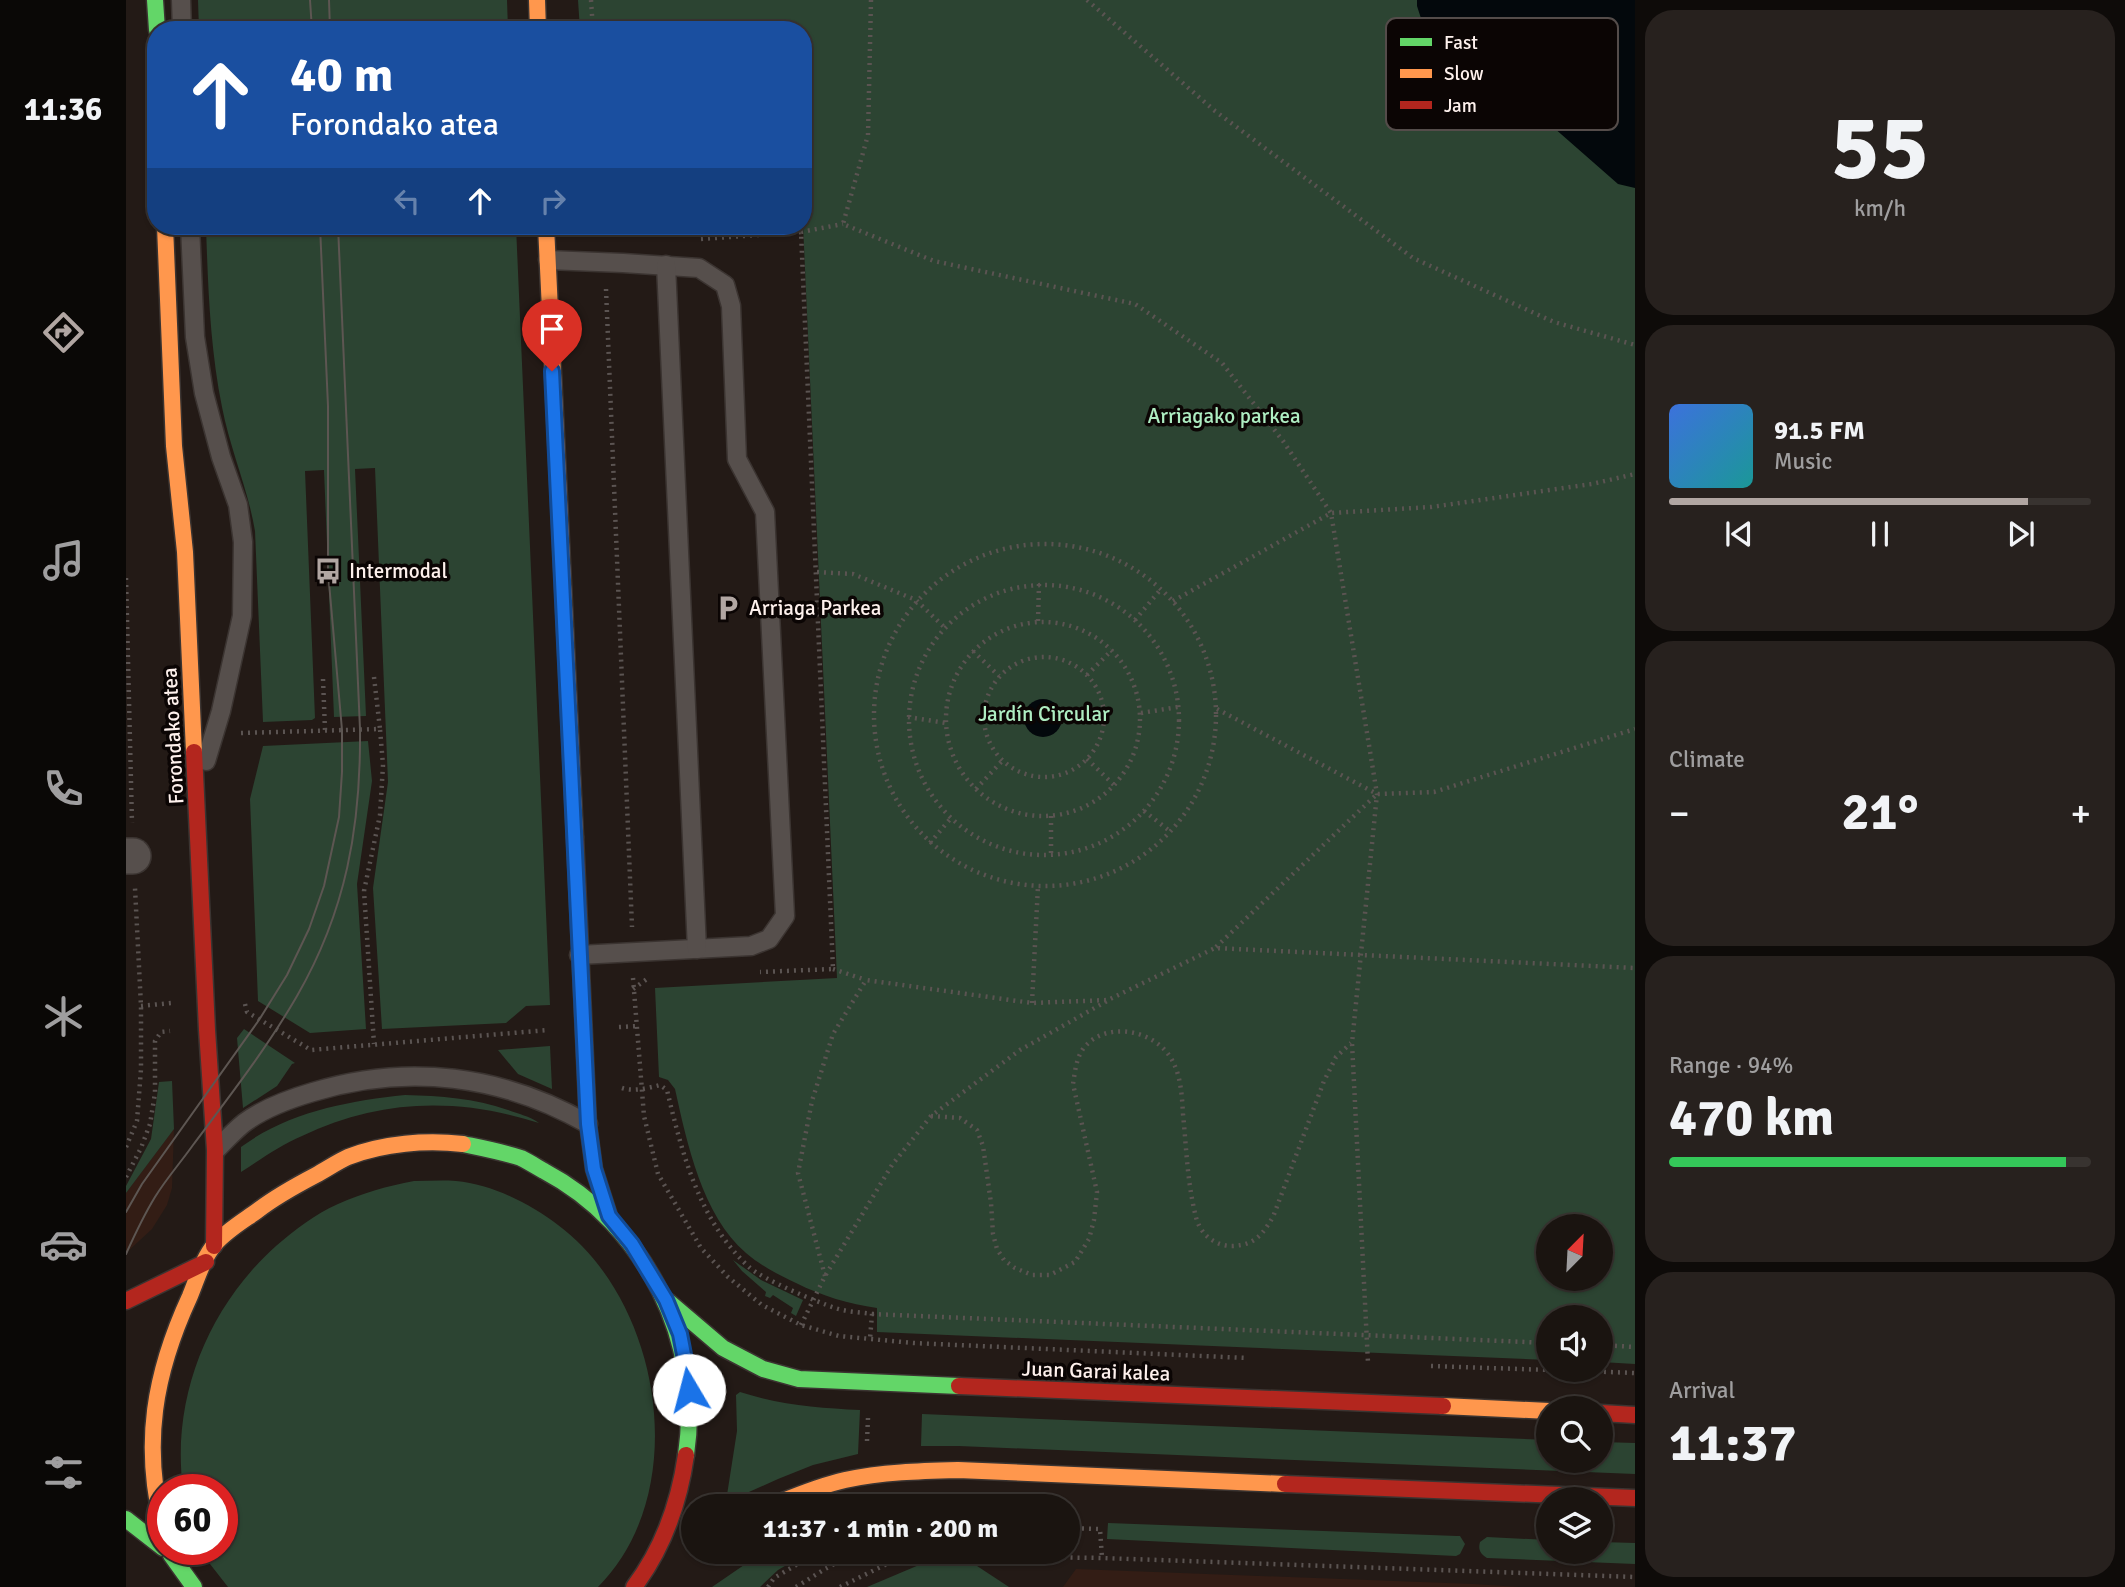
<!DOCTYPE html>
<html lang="en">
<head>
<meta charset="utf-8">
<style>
	body { margin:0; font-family:Signika,sans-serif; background:#27211e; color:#f1f3f6; height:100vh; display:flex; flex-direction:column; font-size:26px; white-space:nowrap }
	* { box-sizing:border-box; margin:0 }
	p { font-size:23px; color:#9f9e9f }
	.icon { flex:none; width:38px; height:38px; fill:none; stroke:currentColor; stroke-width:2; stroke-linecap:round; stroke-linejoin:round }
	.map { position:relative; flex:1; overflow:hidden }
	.details { display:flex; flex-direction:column; gap:10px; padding:10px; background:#0e0b09; width:490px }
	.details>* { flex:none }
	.guide { position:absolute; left:21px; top:21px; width:665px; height:214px; border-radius:28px; box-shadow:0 2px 5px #0004,0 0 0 2px #383330; background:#1a4fa0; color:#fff; overflow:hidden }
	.needle { width:46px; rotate:24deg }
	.buttons { position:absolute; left:1410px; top:1214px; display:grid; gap:14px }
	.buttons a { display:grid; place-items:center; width:77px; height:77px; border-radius:50%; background:#1a1410; box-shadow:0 2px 5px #0004,0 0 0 2px #383330; font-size:35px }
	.speed { position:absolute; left:21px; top:1474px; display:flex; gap:14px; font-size:35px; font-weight:700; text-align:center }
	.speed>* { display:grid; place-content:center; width:91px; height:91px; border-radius:50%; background:#1a1410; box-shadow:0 2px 5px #0004,0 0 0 2px #383330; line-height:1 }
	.speed .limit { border:10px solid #d22; background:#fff; color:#111 }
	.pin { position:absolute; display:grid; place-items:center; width:60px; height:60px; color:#fff; margin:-72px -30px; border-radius:50% 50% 50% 0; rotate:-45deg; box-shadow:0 0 7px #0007 }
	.pin .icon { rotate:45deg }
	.me { position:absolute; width:77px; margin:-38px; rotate:352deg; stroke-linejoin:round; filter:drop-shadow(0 0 5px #0008) }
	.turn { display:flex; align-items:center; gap:24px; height:147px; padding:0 28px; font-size:32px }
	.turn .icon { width:91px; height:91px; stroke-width:2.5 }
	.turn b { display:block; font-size:49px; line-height:60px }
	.lanes { display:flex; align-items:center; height:66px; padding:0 28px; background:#0003; justify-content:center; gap:35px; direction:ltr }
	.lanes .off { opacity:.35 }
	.big { font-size:52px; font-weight:700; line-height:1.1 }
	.details .widget { flex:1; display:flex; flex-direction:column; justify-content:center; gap:10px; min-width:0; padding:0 24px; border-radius:28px; background:#27211e }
	.details .dial { align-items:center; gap:0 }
	.dial b { font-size:91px; line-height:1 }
	.song { display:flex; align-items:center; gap:21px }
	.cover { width:84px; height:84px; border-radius:10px; background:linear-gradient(135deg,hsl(220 70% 55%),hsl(180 70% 35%)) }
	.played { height:7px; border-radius:4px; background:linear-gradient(90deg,#b1a6a2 85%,#383330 85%) }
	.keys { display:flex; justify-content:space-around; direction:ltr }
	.heat { display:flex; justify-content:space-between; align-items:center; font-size:38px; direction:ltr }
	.charge { height:10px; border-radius:5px; background:linear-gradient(90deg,#34c759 94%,#383330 0) }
	.trip { position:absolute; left:555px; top:1494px; width:399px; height:70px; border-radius:35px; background:#1a1410; box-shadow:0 2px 5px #0004,0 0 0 2px #383330; font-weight:700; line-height:70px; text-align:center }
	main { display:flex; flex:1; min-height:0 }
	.dock { display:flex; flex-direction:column; width:126px; justify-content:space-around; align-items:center; background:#0a0806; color:#9f9e9f }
	.dock .icon { width:49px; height:49px }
	.dock .on { color:#b1a6a2 }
	.dock b { font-size:32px; color:#f1f3f6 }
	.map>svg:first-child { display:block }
	.built { fill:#331d15 }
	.green { fill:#2c4432; fill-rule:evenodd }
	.water { fill:#03080c }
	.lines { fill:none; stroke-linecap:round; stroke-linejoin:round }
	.lane-casing { stroke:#3b3431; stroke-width:21 }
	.street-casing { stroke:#3b3431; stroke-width:38 }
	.fast-casing { stroke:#3b3431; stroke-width:19 }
	.slow-casing { stroke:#3b3431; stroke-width:19 }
	.jam-casing { stroke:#3b3431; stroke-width:19 }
	.path { stroke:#5b5452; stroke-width:4.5; stroke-dasharray:2 5; stroke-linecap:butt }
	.lane { stroke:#564f4c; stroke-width:18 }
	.street { stroke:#564f4c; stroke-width:35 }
	.fast { stroke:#63d668; stroke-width:16 }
	.slow { stroke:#ff974d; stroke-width:16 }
	.jam { stroke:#b3261e; stroke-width:16 }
	.tram { stroke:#5d5652; stroke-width:2 }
	.route-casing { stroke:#114b97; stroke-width:18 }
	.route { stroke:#1a73e8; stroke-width:12 }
	.labels { text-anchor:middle; stroke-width:7; stroke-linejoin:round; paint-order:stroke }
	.park-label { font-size:21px; fill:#aeedc2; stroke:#0b0504 }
	.poi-label { font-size:21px; fill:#fef1ed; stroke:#0b0504; text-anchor:start }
	.street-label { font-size:21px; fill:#fef1ed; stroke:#0b0504 }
	.key { fill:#0b0504; stroke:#544c4a; stroke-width:2 }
	.key-label { font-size:19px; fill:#fef1ed }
</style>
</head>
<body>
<main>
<nav class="dock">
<b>11:36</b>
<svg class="icon on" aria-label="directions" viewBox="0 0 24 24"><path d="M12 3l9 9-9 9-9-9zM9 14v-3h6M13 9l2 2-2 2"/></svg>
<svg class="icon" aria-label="music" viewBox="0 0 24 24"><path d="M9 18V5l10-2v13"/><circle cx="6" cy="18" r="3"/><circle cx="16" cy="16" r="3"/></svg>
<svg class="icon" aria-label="phone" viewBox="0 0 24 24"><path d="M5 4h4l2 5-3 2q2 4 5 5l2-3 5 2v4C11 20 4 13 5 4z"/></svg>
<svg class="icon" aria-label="climate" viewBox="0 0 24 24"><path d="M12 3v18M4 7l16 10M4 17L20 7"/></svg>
<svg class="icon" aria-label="car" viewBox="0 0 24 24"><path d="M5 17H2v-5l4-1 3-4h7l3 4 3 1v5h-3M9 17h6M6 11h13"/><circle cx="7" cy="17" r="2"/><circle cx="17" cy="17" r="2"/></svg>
<svg class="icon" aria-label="filters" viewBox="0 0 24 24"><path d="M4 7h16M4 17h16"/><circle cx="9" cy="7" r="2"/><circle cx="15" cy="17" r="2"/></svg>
</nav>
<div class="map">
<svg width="1509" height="1587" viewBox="0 0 1509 1587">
	<rect width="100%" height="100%" fill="#231a16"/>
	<g class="built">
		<polygon points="48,1129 46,1188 41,1205 26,1229 0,1253 0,1193"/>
		<polygon points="950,1569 1347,1584 1394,1587 937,1587"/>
	</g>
	<g class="green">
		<polygon points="72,0 381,0 382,30 73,30"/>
		<path d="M452 0H1509V1364L1475 1362V1318H1423V1360L751 1332V1308C723 1304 696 1296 670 1283 653 1275 635 1266 620 1253 576 1215 561 1143 549 1089L542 1080 533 1077 529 988 711 978 677 224V30H454ZM1423 1227H1475V1279H1423Z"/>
		<path d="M80 226H390L424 1005 400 1006 380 1023 256 1029 247 888 262 782 249 468 229 469 240 716 208 717 198 470 179 471 189 718 186 720 137 722 129 531C122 489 104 449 96 407 84 347 82 287 80 226Z"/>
		<polygon points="459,226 636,226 459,232"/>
		<polygon points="242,741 246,781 231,884 240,1029 184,1033 132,1001 124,799 137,746"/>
		<polygon points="118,1029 169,1063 166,1064 151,1086 117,1108 111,1038"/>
		<polygon points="424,1046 426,1089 392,1074 372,1050"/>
		<polygon points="46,1081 48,1129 0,1193 0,1186 25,1139 33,1082"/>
		<path d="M279 1095C315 1096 348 1098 382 1110 393 1114 403 1116 413 1123 332 1097 253 1099 176 1136 155 1145 135 1159 115 1172V1147C162 1112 222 1101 279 1095Z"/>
		<path d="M288 1181C302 1181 316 1180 330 1181 366 1184 404 1204 432 1225 536 1302 567 1492 472 1587H102L84 1564 77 1549H96V1489H57C45 1398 82 1307 150 1246 169 1230 189 1214 212 1204 237 1193 261 1186 288 1181Z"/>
		<polygon points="607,1260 635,1280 677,1300 670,1316 665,1313 667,1308 647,1295 644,1298 639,1296 640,1292 616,1271"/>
		<path d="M614 1392C654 1405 693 1408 734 1410L732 1454 687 1465 652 1479 605 1500 602 1499 601 1495 611 1431 610 1395Z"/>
		<polygon points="796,1414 1423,1440 1423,1461 1475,1461 1475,1442 1509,1443 1509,1474 833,1446 795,1446"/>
		<polygon points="982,1523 1331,1536 1334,1536 1339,1544 1334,1554 1330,1556 981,1539"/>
		<path d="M1361 1537 1423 1540V1552H1475V1542L1509 1543V1564L1361 1558C1354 1554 1352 1549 1354 1542Z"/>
		<polygon points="637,1552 683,1552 652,1570 634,1587 586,1587"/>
		<polygon points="848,1564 883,1587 741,1587 793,1565"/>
	</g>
	<g class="water">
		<polygon points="1291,0 1509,0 1509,188 1492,184 1411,113 1380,101 1304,46 1291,6"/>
		<circle cx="917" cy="718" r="19"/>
	</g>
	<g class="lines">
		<g class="lane-casing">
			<g id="lane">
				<polyline points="55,0 56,30"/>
				<polyline points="64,226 69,337 78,393 95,457 112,505 117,542 116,616 95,711 80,761"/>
				<polyline points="422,260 497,263 573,268 599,285 605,306 611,459 639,512 659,916 643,939 625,946 453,955"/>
				<polyline points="540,265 571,949"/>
				<path d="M91 1149C100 1140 108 1131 118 1123 138 1108 163 1099 187 1092 282 1063 376 1075 462 1124"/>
			</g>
		</g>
		<g class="street-casing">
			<polyline id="street" points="0,856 7,856"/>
		</g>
		<g class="fast-casing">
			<g id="fast">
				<polyline points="29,0 31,30"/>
				<path d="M337 1144C356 1148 377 1152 395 1158 403 1162 411 1167 418 1171 520 1225 577 1341 560 1455"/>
				<polyline points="543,1302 597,1348 637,1369 673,1379 833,1386"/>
				<polyline points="0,1519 37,1548"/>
				<polyline points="43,1549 45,1555 68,1587"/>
			</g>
		</g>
		<g class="slow-casing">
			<g id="slow">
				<polyline points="411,0 412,30"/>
				<polyline points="39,226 48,446 59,552 68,752"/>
				<polyline points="420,226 449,837"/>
				<polyline points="1317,1406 1423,1411"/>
				<path d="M642 1507C667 1497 692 1486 719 1480 756 1472 794 1471 832 1470L1159 1484"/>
				<path d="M37 1528C16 1444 28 1374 64 1296 71 1279 77 1258 89 1244 100 1231 117 1221 131 1211 149 1197 169 1186 190 1175 201 1169 211 1162 222 1157 258 1143 300 1140 337 1144"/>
			</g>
		</g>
		<g class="jam-casing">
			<g id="jam">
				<polyline points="68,752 81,1030 89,1150 88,1246"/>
				<polyline points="449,837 462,1124 468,1169 483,1216"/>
				<polyline points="0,1301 80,1262"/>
				<polyline points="833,1386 1317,1406"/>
				<polyline points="1475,1413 1509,1415"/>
				<polyline points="1159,1484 1509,1498"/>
				<path d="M508 1587C538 1547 553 1504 560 1455"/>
			</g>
		</g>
		<g class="path">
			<polyline points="465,0 467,30"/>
			<polyline points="745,0 742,135 717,224 808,261 1009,304 1096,363 1157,441 1205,513 1251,794 1226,1043 1242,1363"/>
			<polyline points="961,0 1089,111 1287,258 1428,322 1509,345"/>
			<polyline points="675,232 717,224"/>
			<polyline points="575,239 675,232 707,969 634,972"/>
			<polyline points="480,289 506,927"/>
			<circle cx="919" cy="715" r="171"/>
			<polyline points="691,572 727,574 790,600 818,627"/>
			<polyline points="0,578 6,823"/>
			<circle cx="918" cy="720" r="135"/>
			<polyline points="1047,601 1205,513 1305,507 1466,484 1509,474"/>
			<polyline points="1009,620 1035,589"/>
			<polyline points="912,621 913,584"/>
			<circle cx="917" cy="719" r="97"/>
			<polyline points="847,651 873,676"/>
			<circle cx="918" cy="717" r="60"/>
			<polyline points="961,675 986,650"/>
			<polyline points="248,677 254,729"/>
			<polyline points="197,679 199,730"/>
			<polyline points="1091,709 1251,794 1308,792 1509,729"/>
			<polyline points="1015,713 1052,707"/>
			<polyline points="782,717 820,723"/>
			<polyline points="115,733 254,729 257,765 254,815 238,891 248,1044"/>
			<polyline points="961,759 988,785"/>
			<polyline points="850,789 876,761"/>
			<polyline points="1018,811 1045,832"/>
			<polyline points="925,816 925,855"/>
			<polyline points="804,843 825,818"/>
			<polyline points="1090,947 1251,794"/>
			<polyline points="707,969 740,980"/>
			<polyline points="507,978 518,1116 532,1174 575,1248 602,1277 636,1305 675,1325 713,1336 787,1343 1121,1358"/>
			<polyline points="507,989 521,979"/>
			<polyline points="906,1003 912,886"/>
			<polyline points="119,1004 121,1012 185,1050 422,1030"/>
			<polyline points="15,1006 45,1003"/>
			<polyline points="493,1027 512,1026"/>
			<path d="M496 1088C508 1092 522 1088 534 1085L541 1090C556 1153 573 1221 623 1267 636 1279 691 1302 709 1308 721 1312 734 1312 746 1314L744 1339"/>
			<path d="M805 1116 834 1118 851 1130 857 1146 865 1203 867 1234 871 1249 878 1260 889 1268 906 1275H924L949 1262 963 1239 968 1220 971 1192 947 1084C949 1072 950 1059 957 1049 979 1019 1032 1030 1047 1062 1055 1077 1056 1097 1057 1114 1060 1144 1061 1174 1067 1204 1069 1213 1070 1221 1075 1229 1082 1240 1094 1246 1106 1246 1129 1245 1136 1235 1147 1217L1198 1081 1210 1057 1225 1043"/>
			<polyline points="0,1147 11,1121 15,1069 15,1006 9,888"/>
			<polyline points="0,1177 15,1148 24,1124 29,1093 29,1041 35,1032 44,1031"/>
			<polyline points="699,1276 672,1173 686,1101 707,1034 740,980 906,1003 982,1000 1089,948 1509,968"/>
			<polyline points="746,1314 1423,1343"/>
			<polyline points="675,1325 699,1276 766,1165 805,1116 894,1050 981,1001"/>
			<polyline points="1475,1345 1509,1347"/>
			<polyline points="1305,1366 1423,1370"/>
			<polyline points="1429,1370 1509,1373"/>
			<polyline points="741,1441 742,1418"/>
			<polyline points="942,1528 974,1529 976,1558"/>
			<polyline points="642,1587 648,1578 692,1552"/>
			<polyline points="670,1587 699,1569 731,1552"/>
			<polyline points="714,1587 779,1555 976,1558 1509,1577"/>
		</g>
		<use href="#lane" class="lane"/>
		<use href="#street" class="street"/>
		<use href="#fast" class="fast"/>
		<use href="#slow" class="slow"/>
		<use href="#jam" class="jam"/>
		<g class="tram">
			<polyline points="184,0 186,30"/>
			<polyline points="203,0 204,30"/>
			<polyline points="0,1212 16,1184 133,1020 161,975 183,929 198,886 213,817 216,772 216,730 202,571 202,406 194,226"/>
			<path d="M0 1254C9 1234 18 1215 29 1197 40 1179 55 1162 67 1145 103 1097 141 1048 171 996 220 911 235 827 234 729L212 226"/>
		</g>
	</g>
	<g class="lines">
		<g class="route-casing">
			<polyline id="route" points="426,371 462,1124 468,1169 483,1216 506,1244 540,1300 554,1334 560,1365 563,1390"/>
		</g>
		<use href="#route" class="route"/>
	</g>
	<defs>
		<g id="bus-bare" transform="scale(2.1)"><path d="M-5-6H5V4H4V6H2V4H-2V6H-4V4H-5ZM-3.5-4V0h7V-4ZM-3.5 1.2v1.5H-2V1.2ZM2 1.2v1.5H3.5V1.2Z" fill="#b1a6a2" stroke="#0b0504" stroke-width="2.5" paint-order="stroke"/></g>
		<g id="parking-bare" transform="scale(2.1)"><path d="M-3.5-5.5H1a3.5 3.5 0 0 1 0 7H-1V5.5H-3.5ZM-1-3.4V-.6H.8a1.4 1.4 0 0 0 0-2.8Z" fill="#b1a6a2" stroke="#0b0504" stroke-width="2.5" paint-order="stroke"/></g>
	</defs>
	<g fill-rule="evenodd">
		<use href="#bus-bare" x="202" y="571"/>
		<use href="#parking-bare" x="602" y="608"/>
	</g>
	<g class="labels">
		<g class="park-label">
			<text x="1098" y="423">Arriagako parkea</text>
			<text x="918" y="721">Jardín Circular</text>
		</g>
		<g class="poi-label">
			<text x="223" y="578">Intermodal</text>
			<text x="623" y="615">Arriaga Parkea</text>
		</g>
		<g class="street-label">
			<text transform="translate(47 736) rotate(-93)" y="7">Forondako atea</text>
			<text transform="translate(970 1371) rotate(2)" y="7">Juan Garai kalea</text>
		</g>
	</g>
	<rect x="1260" y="18" width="232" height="112" rx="10" class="key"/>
	<rect x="1274" y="38" width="32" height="8" fill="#63d668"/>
	<rect x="1274" y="69" width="32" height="9" fill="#ff974d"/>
	<rect x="1274" y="101" width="32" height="8" fill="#b3261e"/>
	<g class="key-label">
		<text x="1318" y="49">Fast</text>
		<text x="1318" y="80">Slow</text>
		<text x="1318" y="112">Jam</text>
	</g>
</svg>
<div class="buttons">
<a><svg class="needle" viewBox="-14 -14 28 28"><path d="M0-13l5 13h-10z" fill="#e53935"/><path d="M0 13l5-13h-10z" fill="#9f9e9f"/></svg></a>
<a><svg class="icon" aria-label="sound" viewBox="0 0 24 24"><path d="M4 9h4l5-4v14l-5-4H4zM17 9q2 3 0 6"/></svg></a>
<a><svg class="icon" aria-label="search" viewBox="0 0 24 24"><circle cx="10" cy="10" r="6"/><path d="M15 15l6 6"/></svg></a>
<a><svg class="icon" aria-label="layers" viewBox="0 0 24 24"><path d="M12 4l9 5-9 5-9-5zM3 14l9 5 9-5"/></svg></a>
</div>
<div class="speed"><div class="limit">60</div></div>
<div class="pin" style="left:426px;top:371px;background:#d93025"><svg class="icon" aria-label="arrive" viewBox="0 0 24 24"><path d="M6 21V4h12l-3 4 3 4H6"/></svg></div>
<svg class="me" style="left:563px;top:1390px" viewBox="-20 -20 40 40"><circle r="19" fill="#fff"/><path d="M0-13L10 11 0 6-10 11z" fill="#1a73e8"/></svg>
<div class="trip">11:37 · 1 min · 200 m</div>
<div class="guide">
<div class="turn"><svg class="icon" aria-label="ahead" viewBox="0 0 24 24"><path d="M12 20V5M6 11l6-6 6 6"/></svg><div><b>40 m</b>Forondako atea</div></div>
<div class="lanes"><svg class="icon off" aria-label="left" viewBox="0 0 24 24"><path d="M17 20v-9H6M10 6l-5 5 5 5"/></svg><svg class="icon" aria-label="ahead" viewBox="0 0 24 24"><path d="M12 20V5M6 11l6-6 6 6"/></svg><svg class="icon off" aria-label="right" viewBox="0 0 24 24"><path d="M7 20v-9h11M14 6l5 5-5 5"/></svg></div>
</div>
</div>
<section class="details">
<div class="widget dial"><b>55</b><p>km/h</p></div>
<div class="widget">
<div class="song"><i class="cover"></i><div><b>91.5 FM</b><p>Music</p></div></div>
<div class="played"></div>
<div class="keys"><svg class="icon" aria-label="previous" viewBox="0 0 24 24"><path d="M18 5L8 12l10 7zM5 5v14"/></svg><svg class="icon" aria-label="pause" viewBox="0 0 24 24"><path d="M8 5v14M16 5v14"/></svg><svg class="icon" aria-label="next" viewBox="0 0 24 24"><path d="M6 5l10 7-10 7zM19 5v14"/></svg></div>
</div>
<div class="widget"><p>Climate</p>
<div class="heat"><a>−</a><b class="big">21°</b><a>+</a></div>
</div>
<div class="widget"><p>Range · 94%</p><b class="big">470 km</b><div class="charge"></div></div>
<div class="widget"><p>Arrival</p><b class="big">11:37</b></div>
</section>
</main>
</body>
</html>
